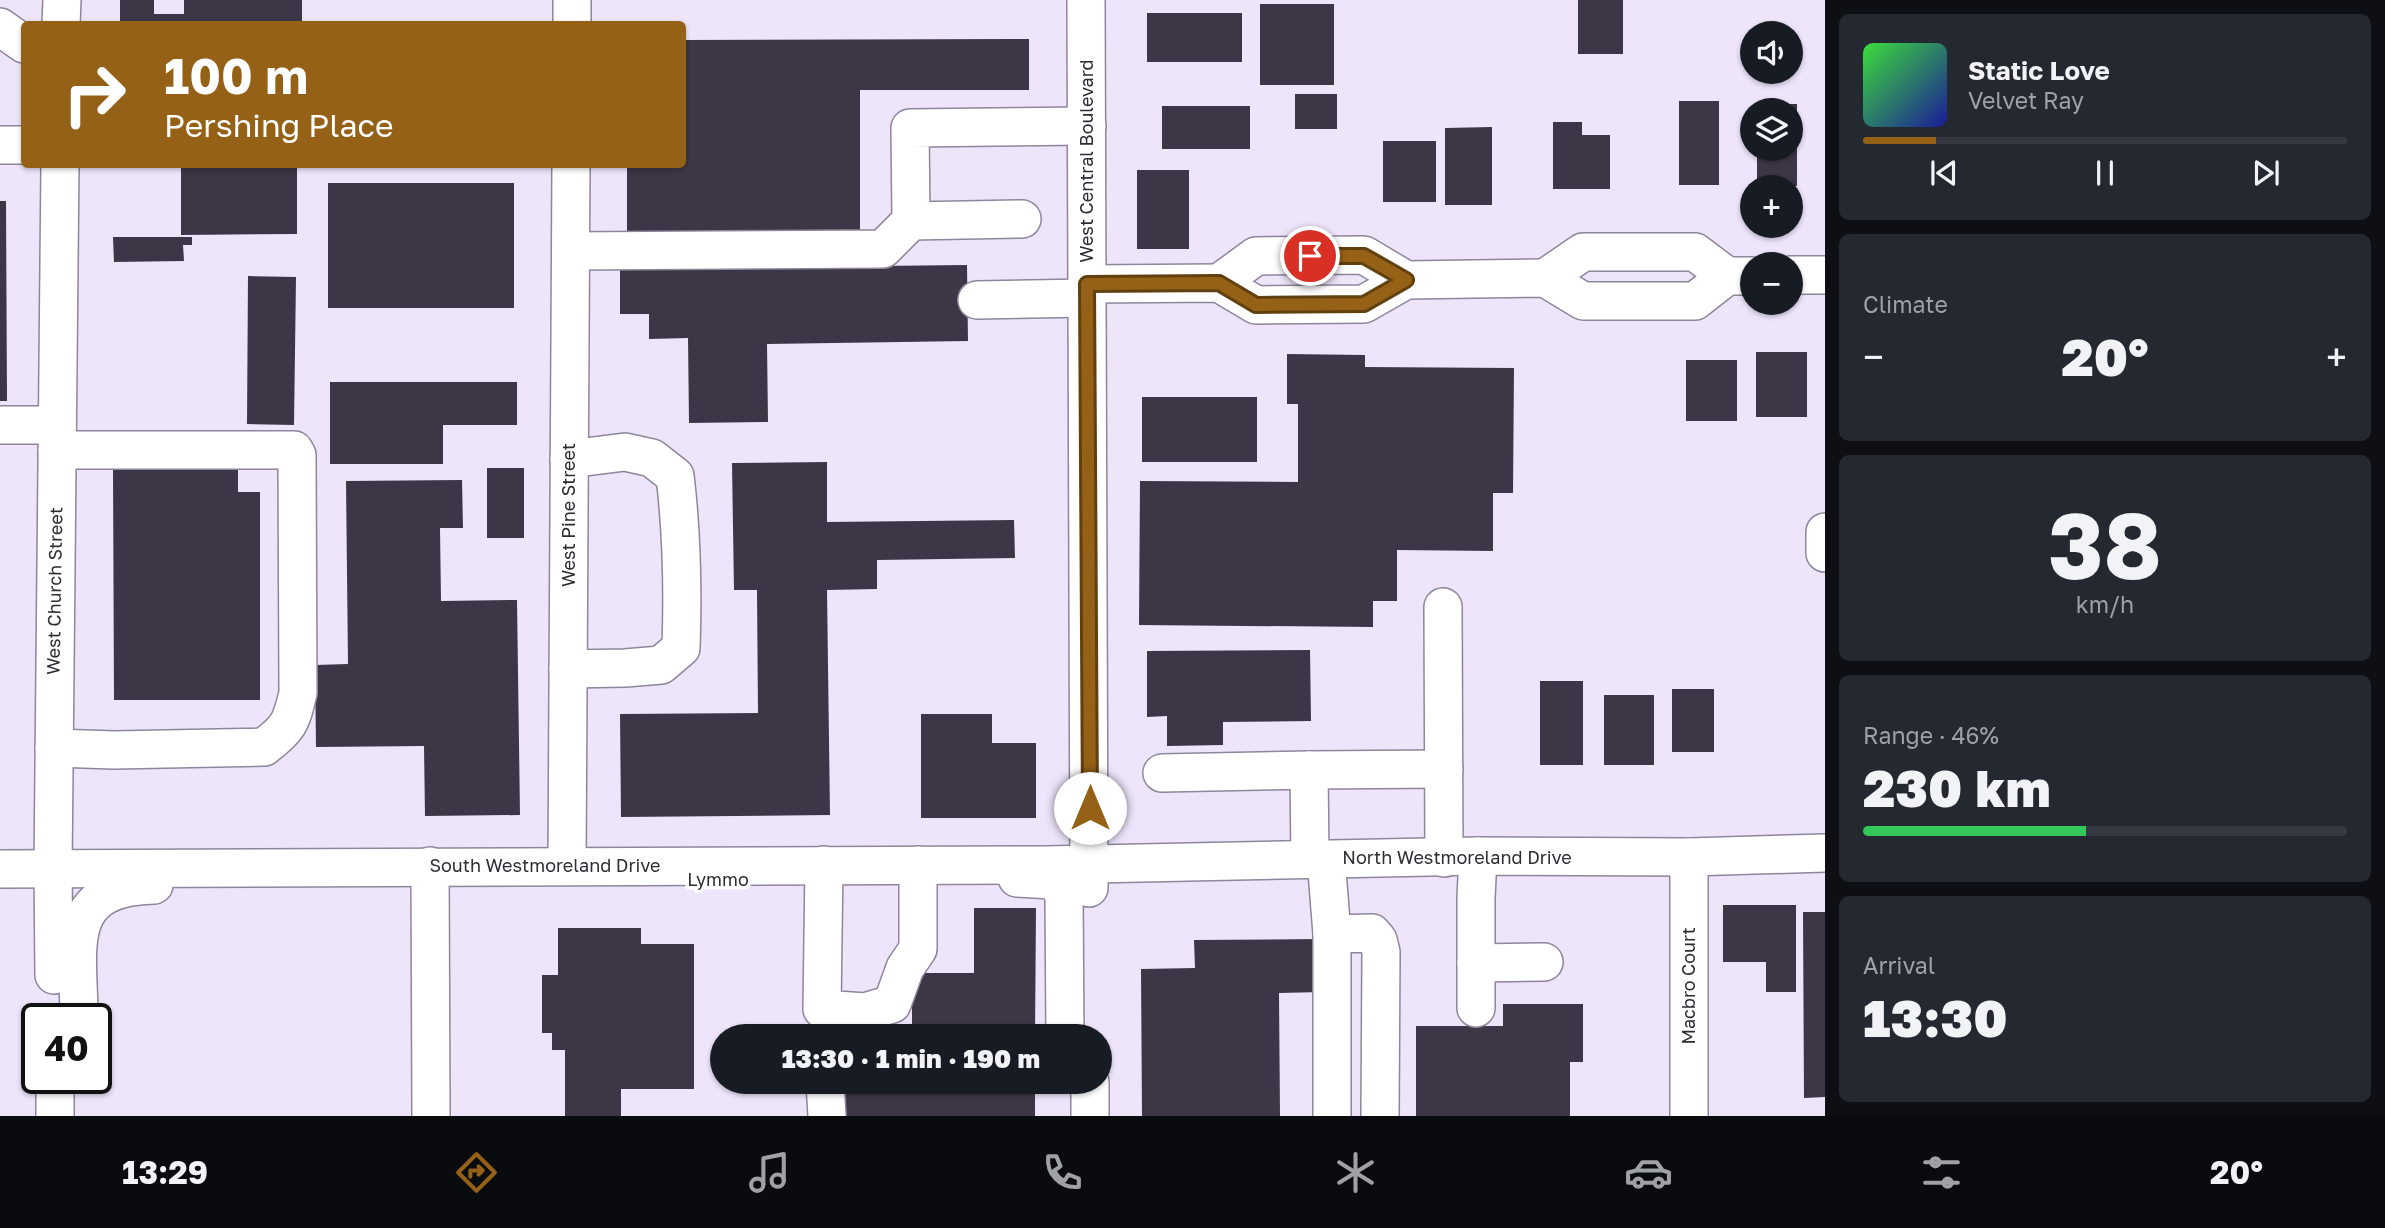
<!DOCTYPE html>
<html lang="en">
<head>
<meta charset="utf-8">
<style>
	body { margin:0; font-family:"Golos Text",sans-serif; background:#242831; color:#f1f3f6; height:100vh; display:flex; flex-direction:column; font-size:26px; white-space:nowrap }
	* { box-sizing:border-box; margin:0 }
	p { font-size:23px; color:#9ea1a6 }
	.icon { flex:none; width:38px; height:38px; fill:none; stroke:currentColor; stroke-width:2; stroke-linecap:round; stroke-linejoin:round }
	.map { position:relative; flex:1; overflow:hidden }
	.details { display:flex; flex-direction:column; gap:14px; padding:14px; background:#0d0f14; width:560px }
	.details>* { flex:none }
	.top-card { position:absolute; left:21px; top:21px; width:665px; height:147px; border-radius:7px; box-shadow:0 2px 5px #0004; background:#956116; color:#fff; overflow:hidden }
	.controls { position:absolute; left:1740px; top:21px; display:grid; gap:14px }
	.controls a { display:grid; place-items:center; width:63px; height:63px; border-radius:50%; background:#171b24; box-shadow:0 2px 5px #0004; font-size:35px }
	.speed { position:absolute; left:21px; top:1003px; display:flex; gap:14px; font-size:35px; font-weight:700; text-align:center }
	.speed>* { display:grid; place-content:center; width:91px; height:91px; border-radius:50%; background:#171b24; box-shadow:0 2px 5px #0004; line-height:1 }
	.speed .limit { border:4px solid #111; border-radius:10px; background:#fff; color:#111 }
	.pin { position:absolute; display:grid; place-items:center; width:60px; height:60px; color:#fff; margin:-30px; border:4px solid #fff; border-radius:50%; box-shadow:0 2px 7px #0007 }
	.me { position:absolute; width:77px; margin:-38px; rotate:0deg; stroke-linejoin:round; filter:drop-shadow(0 0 5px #0008) }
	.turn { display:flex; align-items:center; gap:24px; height:147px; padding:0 28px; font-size:32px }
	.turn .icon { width:91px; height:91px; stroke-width:2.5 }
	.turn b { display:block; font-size:49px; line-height:60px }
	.big { font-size:52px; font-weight:800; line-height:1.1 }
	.details .widget { flex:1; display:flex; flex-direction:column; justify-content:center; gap:10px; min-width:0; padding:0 24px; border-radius:10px; background:#242831 }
	.details .dial { align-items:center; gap:0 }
	.dial b { font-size:91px; line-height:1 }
	.song { display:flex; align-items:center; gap:21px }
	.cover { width:84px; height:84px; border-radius:10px; background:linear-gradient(135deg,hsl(120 70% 55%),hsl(240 70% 35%)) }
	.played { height:7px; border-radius:4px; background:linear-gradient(90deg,#956116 15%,#363941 15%) }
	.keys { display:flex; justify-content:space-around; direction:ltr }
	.heat { display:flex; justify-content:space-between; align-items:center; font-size:38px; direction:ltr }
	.charge { height:10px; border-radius:5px; background:linear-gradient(90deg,#34c759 46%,#363941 0) }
	.trip { position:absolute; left:710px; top:1024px; width:402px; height:70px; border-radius:35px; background:#171b24; box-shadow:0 2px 5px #0004; font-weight:800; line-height:70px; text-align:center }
	.tab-bar { display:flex; height:112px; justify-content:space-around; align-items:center; background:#090b0e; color:#9ea1a6 }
	.tab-bar .icon { width:49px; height:49px }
	.tab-bar .current { color:#956116 }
	.tab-bar b { font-size:32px; color:#f1f3f6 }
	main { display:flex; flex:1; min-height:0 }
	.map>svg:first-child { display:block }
	.building { fill:#3d3647 }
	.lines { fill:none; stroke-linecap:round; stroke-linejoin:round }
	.minor-casing { stroke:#8e869a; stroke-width:40 }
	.minor { stroke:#fff; stroke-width:37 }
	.route-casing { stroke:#613f0e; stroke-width:18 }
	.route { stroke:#956116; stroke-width:12 }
	.labels { text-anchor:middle; stroke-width:7; stroke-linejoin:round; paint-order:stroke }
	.street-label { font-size:18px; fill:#2f2c34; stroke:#fff }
</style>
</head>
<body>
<main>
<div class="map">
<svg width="1825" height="1116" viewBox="0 0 1825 1116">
	<rect width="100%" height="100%" fill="#eee5fb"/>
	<g class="building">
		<polygon points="120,0 154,0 154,14 184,14 184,0 302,0 302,24 120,24"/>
		<rect x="1578" y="0" width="45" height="54"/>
		<rect x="1260" y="4" width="74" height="81"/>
		<rect x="1147" y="13" width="95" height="49"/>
		<polygon points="1029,39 1029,90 860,90 860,235 627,236 627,164 682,164 682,40"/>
		<rect x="1295" y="94" width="42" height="35"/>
		<rect x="1679" y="101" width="40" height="84"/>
		<polygon points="1757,104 1797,104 1797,186 1757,186 1757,149 1790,149 1790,110 1757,110"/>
		<rect x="1162" y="106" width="88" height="43"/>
		<polygon points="1553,122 1582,122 1582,135 1610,135 1610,189 1553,189"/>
		<polygon points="1492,127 1492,205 1445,205 1445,128"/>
		<rect x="1383" y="141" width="53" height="61"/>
		<polygon points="181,164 297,164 297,234 181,235"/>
		<rect x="1137" y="170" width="52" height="79"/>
		<rect x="328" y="183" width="186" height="125"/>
		<polygon points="0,201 6,201 7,401 0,401"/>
		<polygon points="113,237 192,237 192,245 183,245 184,261 114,262"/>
		<polygon points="967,265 968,341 767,344 768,422 689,423 688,338 649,339 649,314 620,314 620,269"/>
		<polygon points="248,276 296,277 294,425 247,424"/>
		<rect x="1756" y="352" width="51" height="65"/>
		<polygon points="1287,354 1365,355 1365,367 1514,368 1513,493 1493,493 1493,551 1397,550 1397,601 1373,601 1373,627 1139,625 1140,481 1298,482 1298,404 1287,404"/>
		<rect x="1686" y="360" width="51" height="61"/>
		<polygon points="330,382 517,382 517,425 443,425 443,464 330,464"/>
		<rect x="1142" y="397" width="115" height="65"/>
		<polygon points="827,462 827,522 1014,520 1015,558 877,560 877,589 827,590 830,815 621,817 620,714 758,713 757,590 734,590 732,463"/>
		<polygon points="238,468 238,492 260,492 260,700 114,700 113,469"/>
		<rect x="487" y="468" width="37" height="70"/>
		<polygon points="462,480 463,528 440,528 441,601 517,600 520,815 425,816 424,746 316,747 315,665 348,664 346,481"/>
		<polygon points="1310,650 1311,721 1223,722 1223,745 1167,746 1167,716 1147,717 1147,651"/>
		<rect x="1540" y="681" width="43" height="84"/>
		<rect x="1672" y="689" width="42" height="63"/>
		<rect x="1604" y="695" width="50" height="70"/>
		<polygon points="921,714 992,714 992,743 1036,743 1036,818 921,818"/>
		<polygon points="1723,905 1796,905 1796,992 1766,992 1766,962 1723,962"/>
		<polygon points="974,908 1036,908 1035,1036 912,1036 912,973 974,973"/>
		<polygon points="1803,912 1825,912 1825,1097 1804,1098"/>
		<polygon points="558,928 641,928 641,944 694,944 694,1089 621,1089 621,1116 565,1116 565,1050 552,1050 552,1033 542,1033 542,975 558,975"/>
		<polygon points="1322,939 1322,992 1279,993 1280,1116 1142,1116 1141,969 1195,968 1194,940"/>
		<polygon points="1503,1004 1583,1004 1583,1062 1570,1062 1570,1116 1416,1116 1416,1026 1503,1026"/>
		<rect x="841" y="1082" width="194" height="34"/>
	</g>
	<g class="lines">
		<g class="minor-casing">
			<g id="minor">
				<polyline points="1086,0 1089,888"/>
				<polyline points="61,24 62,0"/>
				<polyline points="572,24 572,0"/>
				<polyline points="0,27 24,44"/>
				<polyline points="0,145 24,145"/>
				<polyline points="911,221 1022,219"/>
				<polyline points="571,251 883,249 911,221 910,128 1087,126"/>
				<polyline points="1790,275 1825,275"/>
				<polyline points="1545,278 1583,252 1695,252 1727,276"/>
				<polyline points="1219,283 1256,256 1364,255 1406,280"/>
				<polyline points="1087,284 1219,283 1256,305 1364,304 1406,280 1545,278 1583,301 1695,301 1727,276 1752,276"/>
				<polyline points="977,300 1087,298"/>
				<polyline points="0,425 57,425"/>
				<polyline points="1825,553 1825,532"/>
				<polyline points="1443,607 1444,858"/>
				<path d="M568 669 625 668 661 665 681 648C683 590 682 534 675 476L652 458 625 452 569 459"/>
				<path d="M54 748 114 750 264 747C289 728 291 723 298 693L297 455 294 450H57"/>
				<polyline points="1309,770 1444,769"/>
				<polyline points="1162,773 1309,770 1310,859"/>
				<polyline points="1689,857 1689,1116"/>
				<polyline points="1326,859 1332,934 1332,1116"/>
				<polyline points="567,865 571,164"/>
				<polyline points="824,865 822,1009 865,1012 892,1004 905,968 918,949 918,865"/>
				<polyline points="430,866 431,1116"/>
				<polyline points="0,869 1046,865 1478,856 1689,857 1825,853"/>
				<polyline points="1017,878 1053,880 1064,893 1065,1036"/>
				<polyline points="1332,934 1372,933 1378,940 1381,952 1380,1116"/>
				<polyline points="1476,963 1544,962"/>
				<polyline points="54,975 53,869 60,164"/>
				<polyline points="1476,1008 1476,898 1478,856"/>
				<path d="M79 1018C79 949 60 887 154 885"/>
				<polyline points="55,1078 55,1116"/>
				<polyline points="825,1082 827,1116"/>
				<polyline points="1090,1082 1090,1116"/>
			</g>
		</g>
		<use href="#minor" class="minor"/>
	</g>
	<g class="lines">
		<g class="route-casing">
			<polyline id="route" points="1090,808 1087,284 1219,283 1256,305 1364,304 1406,280 1364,256 1310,256"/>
		</g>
		<use href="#route" class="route"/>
	</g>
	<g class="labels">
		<g class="street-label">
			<text transform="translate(1087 161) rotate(-90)" y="6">West Central Boulevard</text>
			<text transform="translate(569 515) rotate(-90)" y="6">West Pine Street</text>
			<text transform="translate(55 591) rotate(-89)" y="6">West Church Street</text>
			<text x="1457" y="864">North Westmoreland Drive</text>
			<text x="545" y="872">South Westmoreland Drive</text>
			<text x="718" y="886">Lymmo</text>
			<text transform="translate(1689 986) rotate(-90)" y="6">Macbro Court</text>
		</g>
	</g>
</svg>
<div class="controls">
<a><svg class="icon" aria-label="sound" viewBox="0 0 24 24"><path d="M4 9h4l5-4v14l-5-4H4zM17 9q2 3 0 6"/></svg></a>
<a><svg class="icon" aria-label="layers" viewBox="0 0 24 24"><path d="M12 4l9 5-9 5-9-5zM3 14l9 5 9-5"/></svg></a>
<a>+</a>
<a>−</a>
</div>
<div class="speed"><div class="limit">40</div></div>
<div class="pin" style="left:1310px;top:256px;background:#d93025"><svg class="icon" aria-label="arrive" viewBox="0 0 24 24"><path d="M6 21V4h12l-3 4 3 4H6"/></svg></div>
<svg class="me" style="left:1090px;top:808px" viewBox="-20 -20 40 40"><circle r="19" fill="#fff"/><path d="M0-13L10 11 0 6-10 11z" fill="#956116"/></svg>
<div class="trip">13:30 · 1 min · 190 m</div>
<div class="top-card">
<div class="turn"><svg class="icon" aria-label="right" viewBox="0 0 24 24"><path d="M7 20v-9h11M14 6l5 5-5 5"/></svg><div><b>100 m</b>Pershing Place</div></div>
</div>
</div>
<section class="details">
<div class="widget">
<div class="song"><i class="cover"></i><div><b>Static Love</b><p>Velvet Ray</p></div></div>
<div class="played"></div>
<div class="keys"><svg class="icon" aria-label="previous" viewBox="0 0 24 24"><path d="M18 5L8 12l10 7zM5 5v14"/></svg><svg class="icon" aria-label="pause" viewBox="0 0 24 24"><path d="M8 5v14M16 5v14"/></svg><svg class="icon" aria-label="next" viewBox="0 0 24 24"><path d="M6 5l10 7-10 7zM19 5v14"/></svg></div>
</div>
<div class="widget"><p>Climate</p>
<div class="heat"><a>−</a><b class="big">20°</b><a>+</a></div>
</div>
<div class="widget dial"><b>38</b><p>km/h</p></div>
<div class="widget"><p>Range · 46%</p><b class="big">230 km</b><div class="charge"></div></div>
<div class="widget"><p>Arrival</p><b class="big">13:30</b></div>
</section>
</main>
<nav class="tab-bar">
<b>13:29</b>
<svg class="icon current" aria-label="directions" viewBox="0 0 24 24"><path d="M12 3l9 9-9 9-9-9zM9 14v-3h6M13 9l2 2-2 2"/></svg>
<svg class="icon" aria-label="music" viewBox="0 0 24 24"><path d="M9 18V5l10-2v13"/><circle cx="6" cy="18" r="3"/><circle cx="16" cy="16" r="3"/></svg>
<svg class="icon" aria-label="phone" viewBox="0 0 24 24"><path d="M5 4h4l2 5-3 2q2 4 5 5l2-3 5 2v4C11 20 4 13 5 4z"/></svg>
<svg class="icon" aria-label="climate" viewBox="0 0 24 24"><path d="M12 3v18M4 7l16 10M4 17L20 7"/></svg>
<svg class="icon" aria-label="car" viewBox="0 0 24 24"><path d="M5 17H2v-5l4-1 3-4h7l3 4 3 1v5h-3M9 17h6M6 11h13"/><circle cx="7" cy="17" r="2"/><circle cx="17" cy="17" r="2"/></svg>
<svg class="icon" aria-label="filters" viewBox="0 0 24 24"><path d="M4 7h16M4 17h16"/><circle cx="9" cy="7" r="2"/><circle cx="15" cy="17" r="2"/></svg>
<b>20°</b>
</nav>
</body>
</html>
